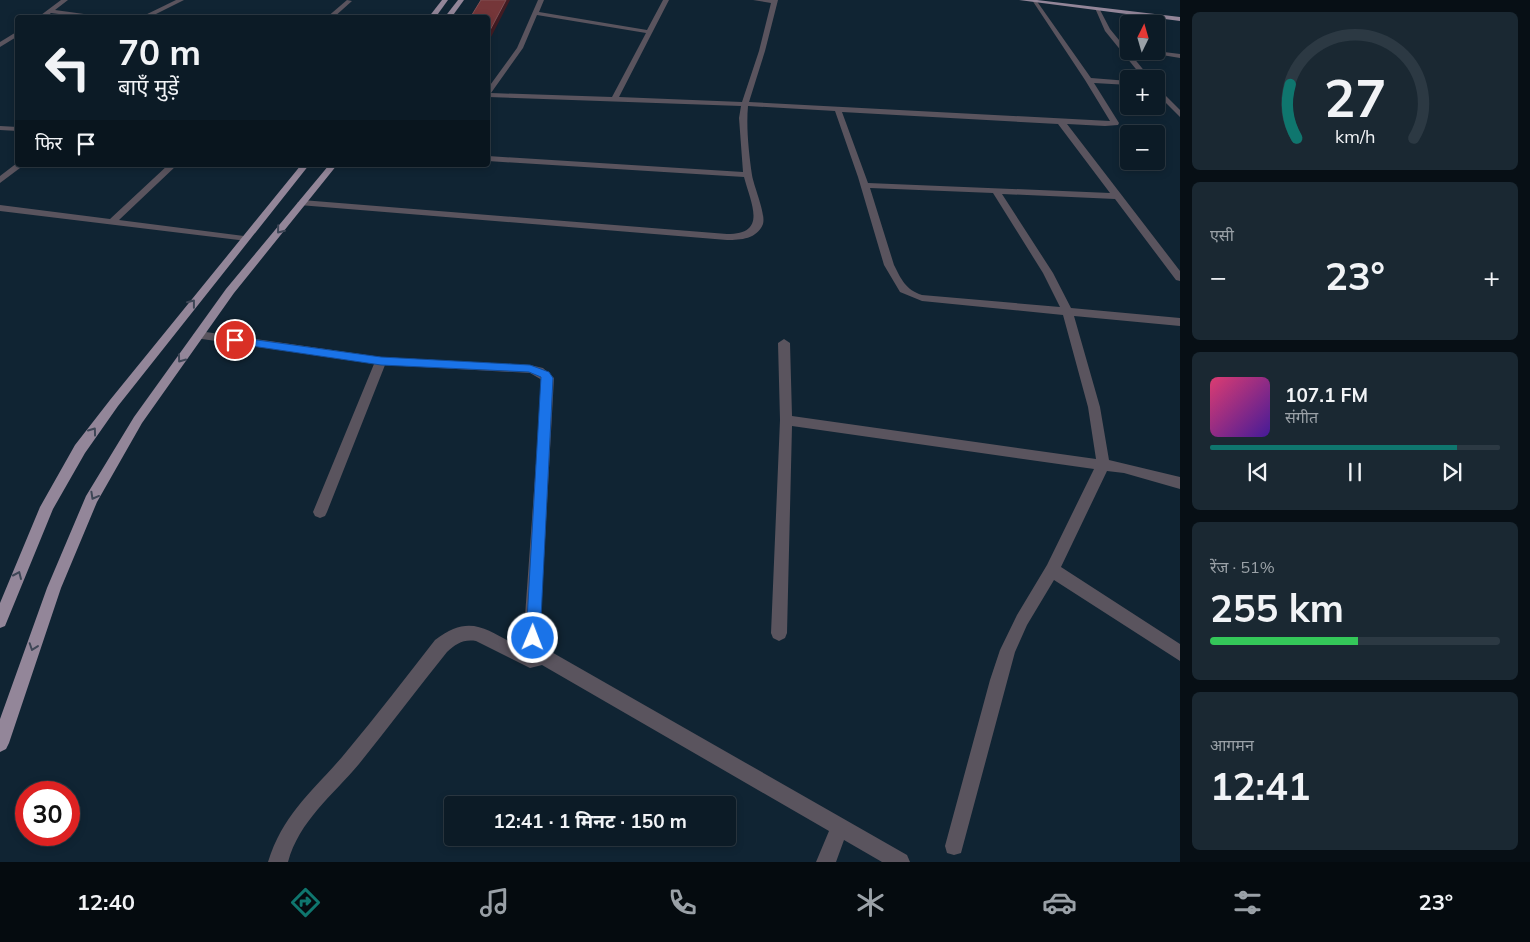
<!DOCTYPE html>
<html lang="hi">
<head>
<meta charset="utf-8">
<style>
	body { margin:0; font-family:Mulish,"Noto Sans Devanagari",sans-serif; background:#1a2832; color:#f1f3f6; height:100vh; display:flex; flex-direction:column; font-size:19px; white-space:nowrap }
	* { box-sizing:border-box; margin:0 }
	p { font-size:16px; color:#9aa1a7 }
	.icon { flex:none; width:28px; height:28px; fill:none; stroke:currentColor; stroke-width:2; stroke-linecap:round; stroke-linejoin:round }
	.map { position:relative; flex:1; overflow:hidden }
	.side { display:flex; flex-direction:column; gap:12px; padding:12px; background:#070f15; width:350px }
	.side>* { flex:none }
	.banner { position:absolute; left:15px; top:15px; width:475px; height:152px; border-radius:5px; box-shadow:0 2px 8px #0003,0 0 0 1px #2c3943; background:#0c1b26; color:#f1f3f6; overflow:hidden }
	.needle { width:32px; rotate:5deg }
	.fabs { position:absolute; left:1120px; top:15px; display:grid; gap:10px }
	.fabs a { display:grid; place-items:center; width:45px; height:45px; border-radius:5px; background:#0c1b26; box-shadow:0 2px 8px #0003,0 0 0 1px #2c3943; font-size:25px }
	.speed { position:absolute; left:15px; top:781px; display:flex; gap:10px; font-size:25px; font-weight:700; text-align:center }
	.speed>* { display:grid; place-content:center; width:65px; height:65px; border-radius:50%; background:#0c1b26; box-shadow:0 2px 8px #0003,0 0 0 1px #2c3943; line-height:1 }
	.speed .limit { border:8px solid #d22; background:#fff; color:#111 }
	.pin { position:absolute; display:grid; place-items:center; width:42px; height:42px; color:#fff; margin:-21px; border:2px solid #fff; border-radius:50%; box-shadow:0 1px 5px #0007 }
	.me { position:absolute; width:55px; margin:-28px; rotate:1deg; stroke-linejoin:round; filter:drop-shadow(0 0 4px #0008) }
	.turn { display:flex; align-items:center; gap:18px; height:105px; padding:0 20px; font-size:22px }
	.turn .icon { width:65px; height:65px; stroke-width:2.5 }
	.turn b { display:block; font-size:35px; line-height:42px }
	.then { display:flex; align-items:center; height:48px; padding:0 20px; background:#0003; gap:10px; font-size:19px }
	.big { font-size:38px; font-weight:700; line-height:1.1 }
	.side .widget { flex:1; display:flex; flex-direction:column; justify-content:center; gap:8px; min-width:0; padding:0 18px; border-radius:8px; background:#1a2832 }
	.side .dial { align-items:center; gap:0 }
	.dial svg { height:130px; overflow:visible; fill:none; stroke:#2c3943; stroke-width:7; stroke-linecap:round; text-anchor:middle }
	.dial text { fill:#f1f3f6; stroke:none }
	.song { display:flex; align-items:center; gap:15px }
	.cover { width:60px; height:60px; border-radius:8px; background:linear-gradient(135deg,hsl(340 70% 55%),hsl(260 70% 35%)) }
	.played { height:5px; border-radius:2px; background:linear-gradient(90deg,#0f766e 85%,#2c3943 85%) }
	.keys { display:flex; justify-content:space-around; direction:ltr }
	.heat { display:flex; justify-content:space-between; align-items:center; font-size:28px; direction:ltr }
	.charge { height:8px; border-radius:4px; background:linear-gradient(90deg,#34c759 51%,#2c3943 0) }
	.trip { position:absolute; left:444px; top:796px; width:292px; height:50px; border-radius:5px; background:#0c1b26; box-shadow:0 2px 8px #0003,0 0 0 1px #2c3943; font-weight:700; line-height:50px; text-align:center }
	.dock { display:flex; height:80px; justify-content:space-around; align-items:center; background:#050b0f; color:#9aa1a7 }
	.dock .icon { width:35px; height:35px }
	.dock .on { color:#0f766e }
	.dock b { font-size:22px; color:#f1f3f6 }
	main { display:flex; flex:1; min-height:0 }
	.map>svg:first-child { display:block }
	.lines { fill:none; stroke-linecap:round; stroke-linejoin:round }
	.minor { fill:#5a545e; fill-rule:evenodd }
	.major { fill:#938699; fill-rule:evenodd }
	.shaded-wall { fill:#421b22 }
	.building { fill:#753639; stroke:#825054 }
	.oneway { stroke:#3e4656 }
	.route { fill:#1a73e8; stroke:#114b97 }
</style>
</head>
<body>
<main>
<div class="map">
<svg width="1180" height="862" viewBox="0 0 1180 862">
	<rect width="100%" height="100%" fill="#102433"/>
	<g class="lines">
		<g class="minor">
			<polygon points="61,0 68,0 55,10 113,18 89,18 51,13 45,18 37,18"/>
			<polygon points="176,0 184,0 148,18 139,18"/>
			<polygon points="347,0 352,1 333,18 326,18"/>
			<path d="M538 0H544L539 12 647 30 663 0H669L619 97 742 102 759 51 771 3 753 0H778L765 51 749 102 1110 121 1085 80 1032 0H1036L1091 78 1129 81V85L1094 83 1119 123 1118 125 1105 126 1067 124 1180 271V281L1176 280 1115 199 1002 194 1053 273 1071 308 1180 318V326L1074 316 1100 407 1109 460 1180 477V489L1124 473 1107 471 1061 567 1180 644V661L1054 580 1027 625 1015 652 961 853 954 855 947 853 945 846 990 680 1000 650 1017 615 1047 565 1094 469 792 426 787 633 785 638 779 641 773 638 771 633 780 420 778 343 784 339 790 343 792 416 1096 459 1088 407 1063 315 922 301 900 292 884 265 858 177 835 111 748 106C746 128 749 154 752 175 754 187 766 214 763 224 757 239 741 240 727 240L299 205 297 203 302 200 727 234C768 234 751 204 744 177L488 161V156L743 172 739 118 741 106 488 97V88L517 48ZM537 15 646 33 612 97 491 93 523 48ZM842 112 1058 124 1110 193 868 183ZM870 188 993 193 1043 273 1060 307 922 295C906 290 901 279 894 265Z"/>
			<polygon points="1095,8 1099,8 1110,29 1151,79 1144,79 1105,31"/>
			<polygon points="18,31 18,36 0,47 0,42"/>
			<polygon points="1138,51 1156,51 1180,54 1180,58"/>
			<polygon points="1156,86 1180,110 1180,117 1156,93"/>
			<polygon points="0,126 18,127 18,131 0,130"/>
			<polygon points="17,163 18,165 24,165 0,183 0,176"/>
			<polygon points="168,165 177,165 119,220 244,236 249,239 247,241 0,211 0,205 110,219"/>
			<path d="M199 331 381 357 530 365 543 368 554 378 540 630 541 637 548 650 907 855 910 862H882L844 840 836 862H816L829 831 542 665 530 668 476 641C463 639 456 644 447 652 417 689 389 727 359 764 333 795 299 821 288 862H268C284 811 315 790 347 751 377 715 406 677 435 640 476 608 493 638 532 652L525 638 524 630 542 380 530 373 385 365 327 512 325 516 320 518 315 516 313 512 374 364 195 338 193 335Z"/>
		</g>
		<g class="major">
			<polygon points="442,0 448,0 435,18 428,18"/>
			<polygon points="458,0 464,0 451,18 444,18"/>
			<polygon points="1019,0 1037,0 1180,17 1180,21"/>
			<polygon points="301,165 309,165 118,406 85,453 53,509 5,626 0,628 0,603 40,507 75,445 110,400"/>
			<polygon points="329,165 337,165 234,293 142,423 97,502 61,588 9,743 6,749 0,752 0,719 47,588 86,496 134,417 226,289"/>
		</g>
	</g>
	<polygon class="shaded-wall" points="506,0 510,0 488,43 488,34"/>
	<polygon class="building" points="481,0 506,0 488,34 488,18 470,18"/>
	<defs><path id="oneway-chevron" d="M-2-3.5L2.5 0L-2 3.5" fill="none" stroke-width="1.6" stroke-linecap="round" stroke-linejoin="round" transform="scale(1.25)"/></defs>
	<g class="oneway">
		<use href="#oneway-chevron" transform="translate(280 230) rotate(129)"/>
		<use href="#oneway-chevron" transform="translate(192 303) rotate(-52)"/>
		<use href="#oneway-chevron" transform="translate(181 359) rotate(126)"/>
		<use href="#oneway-chevron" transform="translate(93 431) rotate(-54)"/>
		<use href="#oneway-chevron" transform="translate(94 496) rotate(119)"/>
		<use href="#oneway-chevron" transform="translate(18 575) rotate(-66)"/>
		<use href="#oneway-chevron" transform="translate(33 647) rotate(109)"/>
	</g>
	<polygon class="route" points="235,337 381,357 530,365 549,372 553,378 540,638 538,643 533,645 528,643 526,638 541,377 529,372 381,365 231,343 230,340"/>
</svg>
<div class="fabs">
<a><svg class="needle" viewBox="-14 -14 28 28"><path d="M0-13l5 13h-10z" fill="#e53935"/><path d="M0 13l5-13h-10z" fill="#9aa1a7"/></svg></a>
<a>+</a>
<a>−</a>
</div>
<div class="speed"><div class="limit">30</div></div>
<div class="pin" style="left:235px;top:340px;background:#d93025"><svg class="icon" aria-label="arrive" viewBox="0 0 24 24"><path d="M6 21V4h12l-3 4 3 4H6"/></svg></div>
<svg class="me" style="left:533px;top:638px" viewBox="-20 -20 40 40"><circle r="17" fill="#1a73e8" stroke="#fff" stroke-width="3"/><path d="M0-11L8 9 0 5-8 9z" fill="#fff"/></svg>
<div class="trip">12:41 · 1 मिनट · 150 m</div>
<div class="banner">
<div class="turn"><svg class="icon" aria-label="left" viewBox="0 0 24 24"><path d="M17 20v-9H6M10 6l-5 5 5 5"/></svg><div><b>70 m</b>बाएँ मुड़ें</div></div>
<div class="then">फिर<svg class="icon" aria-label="arrive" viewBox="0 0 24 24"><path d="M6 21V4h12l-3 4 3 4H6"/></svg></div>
</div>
</div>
<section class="side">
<div class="widget dial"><svg viewBox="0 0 100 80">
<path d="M14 69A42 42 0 1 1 86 69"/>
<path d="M14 69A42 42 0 0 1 10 36" stroke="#0f766e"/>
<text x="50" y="56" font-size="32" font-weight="700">27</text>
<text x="50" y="72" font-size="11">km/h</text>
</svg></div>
<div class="widget"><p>एसी</p>
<div class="heat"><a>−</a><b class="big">23°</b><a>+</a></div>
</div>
<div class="widget">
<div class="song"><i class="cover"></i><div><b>107.1 FM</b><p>संगीत</p></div></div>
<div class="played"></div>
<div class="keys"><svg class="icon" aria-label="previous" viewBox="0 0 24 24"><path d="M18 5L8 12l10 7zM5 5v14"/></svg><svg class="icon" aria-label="pause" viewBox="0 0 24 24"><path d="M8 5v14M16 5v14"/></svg><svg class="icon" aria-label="next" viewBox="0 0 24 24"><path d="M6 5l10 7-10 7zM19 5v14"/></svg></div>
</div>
<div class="widget"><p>रेंज · 51%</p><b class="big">255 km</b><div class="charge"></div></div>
<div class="widget"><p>आगमन</p><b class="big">12:41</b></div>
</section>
</main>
<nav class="dock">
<b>12:40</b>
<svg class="icon on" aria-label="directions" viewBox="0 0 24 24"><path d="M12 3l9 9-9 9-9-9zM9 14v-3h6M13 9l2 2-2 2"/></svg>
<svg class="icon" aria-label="music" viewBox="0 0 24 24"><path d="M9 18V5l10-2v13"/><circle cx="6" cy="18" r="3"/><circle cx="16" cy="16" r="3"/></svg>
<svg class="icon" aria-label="phone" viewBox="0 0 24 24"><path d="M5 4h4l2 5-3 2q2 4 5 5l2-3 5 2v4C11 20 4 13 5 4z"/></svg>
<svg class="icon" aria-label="climate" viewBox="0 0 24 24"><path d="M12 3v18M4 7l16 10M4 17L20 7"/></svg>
<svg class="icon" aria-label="car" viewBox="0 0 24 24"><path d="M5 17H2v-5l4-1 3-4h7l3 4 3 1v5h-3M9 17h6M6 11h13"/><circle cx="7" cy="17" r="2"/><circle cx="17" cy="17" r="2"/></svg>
<svg class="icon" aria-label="filters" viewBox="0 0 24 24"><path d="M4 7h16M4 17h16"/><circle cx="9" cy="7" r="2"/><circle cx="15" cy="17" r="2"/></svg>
<b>23°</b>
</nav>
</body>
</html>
